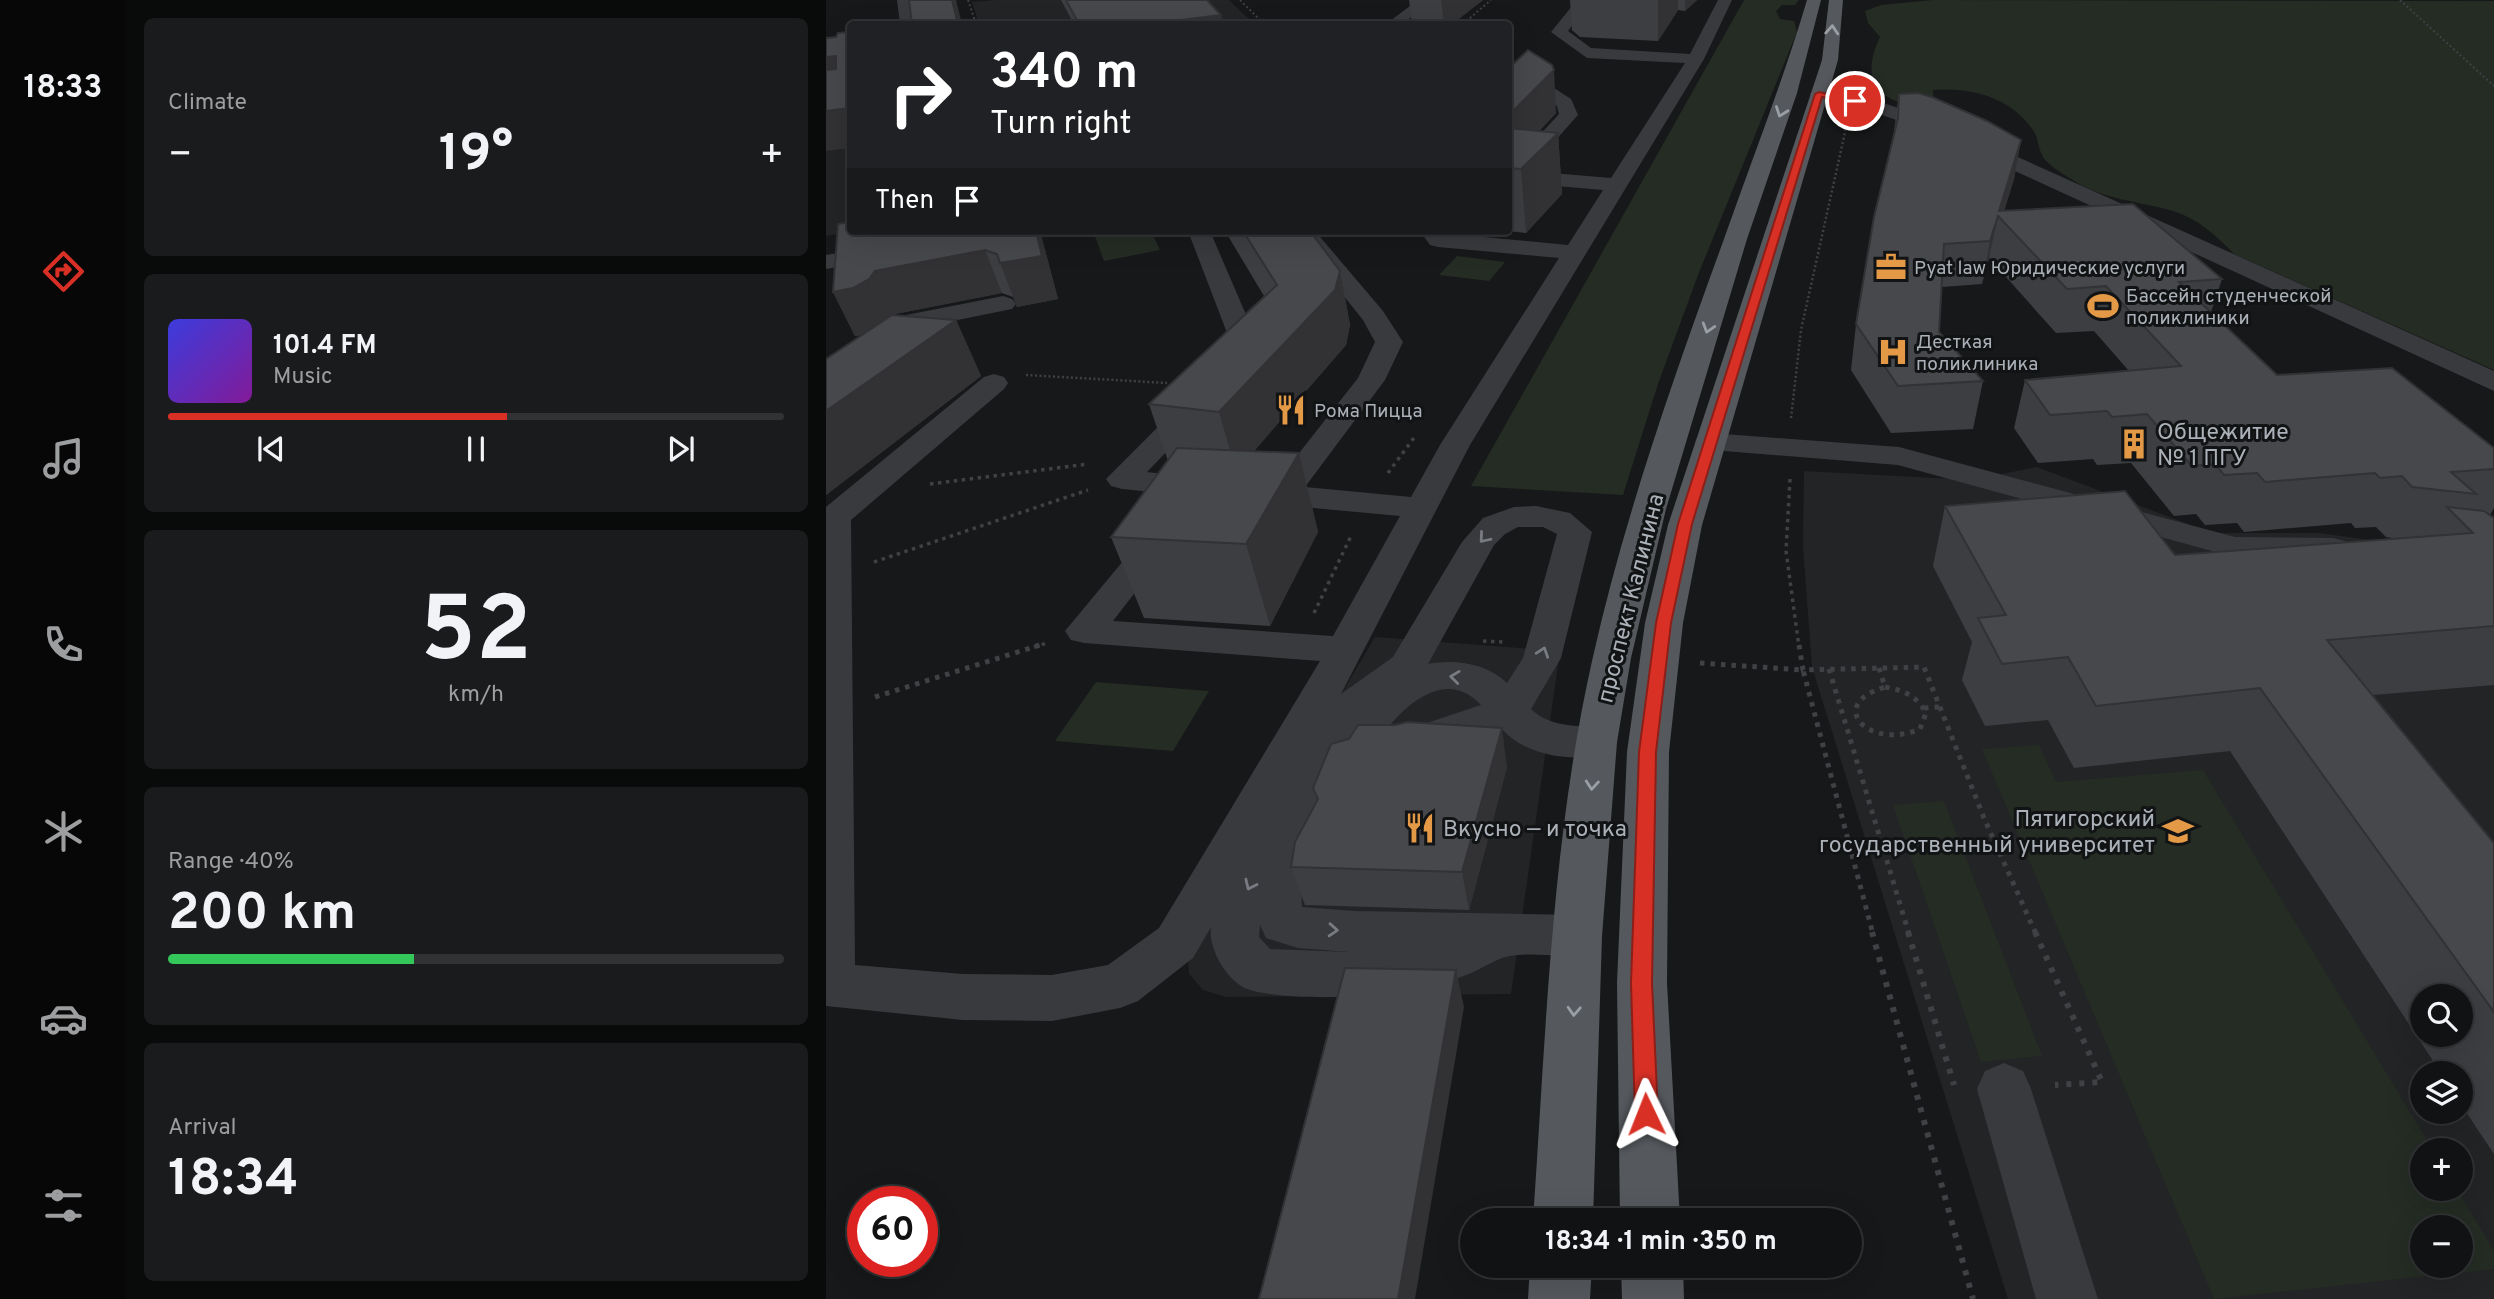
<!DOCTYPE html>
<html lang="en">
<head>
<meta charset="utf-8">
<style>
	body { margin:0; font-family:Overpass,sans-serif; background:#1a1b1c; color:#f1f3f6; height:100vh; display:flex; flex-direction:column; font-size:26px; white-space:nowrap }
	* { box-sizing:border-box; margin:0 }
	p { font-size:23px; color:#9c9ea0 }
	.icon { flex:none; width:38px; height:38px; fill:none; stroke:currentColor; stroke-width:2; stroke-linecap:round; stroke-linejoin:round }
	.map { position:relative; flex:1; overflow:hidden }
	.drawer { display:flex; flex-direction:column; gap:18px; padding:18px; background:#090a0a; width:700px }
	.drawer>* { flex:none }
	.banner { position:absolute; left:21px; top:21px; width:665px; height:214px; border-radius:7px; box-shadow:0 7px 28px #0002,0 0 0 2px #303233; background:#202124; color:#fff; overflow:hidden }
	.tools { position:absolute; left:1584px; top:984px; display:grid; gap:14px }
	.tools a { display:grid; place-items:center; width:63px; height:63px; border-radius:50%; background:#111213; box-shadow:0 7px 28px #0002,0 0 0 2px #303233; font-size:35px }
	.speed { position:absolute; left:21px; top:1186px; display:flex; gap:14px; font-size:35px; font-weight:700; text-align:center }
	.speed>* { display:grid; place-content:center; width:91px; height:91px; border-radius:50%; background:#111213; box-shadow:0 7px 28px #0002,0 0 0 2px #303233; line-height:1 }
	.speed .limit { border:10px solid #d22; background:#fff; color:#111 }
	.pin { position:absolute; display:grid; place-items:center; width:60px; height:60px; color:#fff; margin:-30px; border:4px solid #fff; border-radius:50%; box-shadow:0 2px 7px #0007 }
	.me { position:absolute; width:77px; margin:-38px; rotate:358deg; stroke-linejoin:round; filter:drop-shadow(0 0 5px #0008) }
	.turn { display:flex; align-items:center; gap:24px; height:147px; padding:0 28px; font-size:32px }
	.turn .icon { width:91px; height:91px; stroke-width:2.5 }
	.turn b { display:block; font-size:49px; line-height:60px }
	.then { display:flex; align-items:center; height:66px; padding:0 28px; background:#0003; gap:14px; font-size:26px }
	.big { font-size:52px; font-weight:700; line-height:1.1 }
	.drawer .card { flex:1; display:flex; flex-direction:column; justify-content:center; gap:10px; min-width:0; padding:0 24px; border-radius:10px; background:#1a1b1c }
	.drawer .dial { align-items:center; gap:0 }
	.dial b { font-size:91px; line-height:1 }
	.song { display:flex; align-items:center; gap:21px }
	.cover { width:84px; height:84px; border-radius:10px; background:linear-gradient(135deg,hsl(240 70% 55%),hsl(290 70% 35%)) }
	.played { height:7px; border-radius:4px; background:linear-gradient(90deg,#d93025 55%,#303233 55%) }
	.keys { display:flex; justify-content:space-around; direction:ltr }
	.heat { display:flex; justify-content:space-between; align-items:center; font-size:38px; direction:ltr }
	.charge { height:10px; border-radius:5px; background:linear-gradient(90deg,#34c759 40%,#303233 0) }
	.trip { position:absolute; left:634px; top:1208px; width:402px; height:70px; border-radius:35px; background:#111213; box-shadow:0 7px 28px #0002,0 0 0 2px #303233; font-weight:700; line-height:70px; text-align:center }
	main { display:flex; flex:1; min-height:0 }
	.dock { display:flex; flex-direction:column; width:126px; justify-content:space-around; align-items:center; background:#070708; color:#9c9ea0 }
	.dock .icon { width:49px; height:49px }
	.dock .active { color:#d93025 }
	.dock b { font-size:32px; color:#f1f3f6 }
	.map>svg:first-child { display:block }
	.built { fill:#232426; fill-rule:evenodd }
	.green { fill:#242c24; fill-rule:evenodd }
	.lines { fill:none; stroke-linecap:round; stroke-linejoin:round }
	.path-far4 { stroke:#3f4145; stroke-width:2; stroke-dasharray:2 2.5; stroke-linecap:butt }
	.path-far3 { stroke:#3f4145; stroke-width:2.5; stroke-dasharray:2 2.5; stroke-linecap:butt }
	.path-far2 { stroke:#3f4145; stroke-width:3.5; stroke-dasharray:3.5 4.5; stroke-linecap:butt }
	.path-far1 { stroke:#3f4145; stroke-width:5; stroke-dasharray:4.5 6; stroke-linecap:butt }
	.path { stroke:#3f4145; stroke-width:6; stroke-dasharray:5 8; stroke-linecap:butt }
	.minor { fill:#393a3e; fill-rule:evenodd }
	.major { fill:#55585d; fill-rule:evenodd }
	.wall { fill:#3d3e41; fill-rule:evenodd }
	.shaded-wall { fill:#323235 }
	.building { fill:#47484c; stroke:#323235; stroke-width:2 }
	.oneway { stroke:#9a9fa6 }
	.oneway2 { stroke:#787b81 }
	.route { fill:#d93025; stroke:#8d1f18; stroke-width:2 }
	.labels { text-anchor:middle; stroke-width:6; stroke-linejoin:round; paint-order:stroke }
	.far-poi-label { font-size:19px; fill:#abb1b8; stroke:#121314; text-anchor:start }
	.poi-label { font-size:23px; fill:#abb1b8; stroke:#121314; text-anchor:start }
	.street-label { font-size:23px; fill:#abb1b8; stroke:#121314 }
</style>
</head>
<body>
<main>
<nav class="dock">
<b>18:33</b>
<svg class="icon active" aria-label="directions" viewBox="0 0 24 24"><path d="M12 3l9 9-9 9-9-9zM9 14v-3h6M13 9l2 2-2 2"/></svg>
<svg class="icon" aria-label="music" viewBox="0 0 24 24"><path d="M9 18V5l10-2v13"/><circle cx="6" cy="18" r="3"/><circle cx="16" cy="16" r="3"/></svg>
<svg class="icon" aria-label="phone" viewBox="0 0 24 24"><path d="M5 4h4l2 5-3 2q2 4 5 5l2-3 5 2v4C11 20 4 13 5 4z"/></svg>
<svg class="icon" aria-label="climate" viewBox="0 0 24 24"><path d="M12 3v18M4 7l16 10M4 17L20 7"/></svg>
<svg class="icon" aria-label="car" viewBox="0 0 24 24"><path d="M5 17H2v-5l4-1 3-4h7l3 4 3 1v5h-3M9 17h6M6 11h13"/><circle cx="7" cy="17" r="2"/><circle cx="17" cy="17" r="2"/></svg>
<svg class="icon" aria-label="filters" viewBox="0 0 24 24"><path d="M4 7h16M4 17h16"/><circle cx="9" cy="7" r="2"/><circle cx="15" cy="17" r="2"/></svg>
</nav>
<section class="drawer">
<div class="card"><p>Climate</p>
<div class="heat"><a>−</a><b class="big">19°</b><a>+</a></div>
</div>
<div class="card">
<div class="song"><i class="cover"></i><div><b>101.4 FM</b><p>Music</p></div></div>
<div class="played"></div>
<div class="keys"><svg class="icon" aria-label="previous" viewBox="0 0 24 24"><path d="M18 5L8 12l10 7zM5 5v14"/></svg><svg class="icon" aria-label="pause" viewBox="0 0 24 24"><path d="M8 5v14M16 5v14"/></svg><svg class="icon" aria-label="next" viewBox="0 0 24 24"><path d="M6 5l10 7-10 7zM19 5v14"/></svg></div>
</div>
<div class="card dial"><b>52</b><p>km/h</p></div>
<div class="card"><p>Range · 40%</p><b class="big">200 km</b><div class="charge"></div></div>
<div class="card"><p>Arrival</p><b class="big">18:34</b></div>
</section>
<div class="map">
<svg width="1668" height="1299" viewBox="0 0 1668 1299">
	<rect width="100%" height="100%" fill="#171819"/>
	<g class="built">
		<polygon points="169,0 403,0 428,24 153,24 146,2"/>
		<polygon points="24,85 24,231 31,231 0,236 0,88"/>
		<path d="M1211 467 1386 533H1493L1581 545 1668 530V1299H1182L986 667 977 547 978 471 1146 480ZM1596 996H1634V1034H1596ZM1596 1073H1634V1111H1596ZM1596 1150H1634V1188H1596ZM1596 1227H1634V1265H1596Z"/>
		<polygon points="549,637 734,651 685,994 400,997 377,990 363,974 362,959 371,939"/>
	</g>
	<g class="green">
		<polygon points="918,0 973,0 969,5 956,5 950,11 954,19 968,21 971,32 872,275 832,384 797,495 645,486"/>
		<path d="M1107 0 1668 1V370L1408 254C1390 235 1372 219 1347 211 1312 201 1277 200 1245 179 1237 174 1220 164 1216 155 1212 147 1212 137 1207 130 1184 97 1145 87 1107 90L1108 104C1059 109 1030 86 1054 37L1042 23 1039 11 1055 5Z"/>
		<polygon points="267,231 325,231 334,250 278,261"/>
		<polygon points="631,256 679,262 663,281 613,275"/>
		<polygon points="270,682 383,691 347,751 229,741"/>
		<path d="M1213 745 1230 782 1377 770 1607 1150H1596V1188H1630L1668 1251V1269L1388 1299 1156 749ZM1596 1227H1634V1265H1596Z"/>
		<polygon points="1118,801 1216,1056 1155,1062 1067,805"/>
	</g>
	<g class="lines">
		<g class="path-far4">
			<polyline points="142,0 150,24"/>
			<polyline points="414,0 438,24"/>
			<polyline points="1574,0 1668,86"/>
			<polyline points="637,24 665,0"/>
		</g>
		<g class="path-far3">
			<polyline points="200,375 341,383"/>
			<polyline points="965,418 975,330 1020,128"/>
		</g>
		<g class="path-far2">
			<polyline points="562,473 590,435"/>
			<polyline points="964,479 960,551 973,647"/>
			<polyline points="104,484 262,464"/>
			<polyline points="48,562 262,490"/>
			<polyline points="488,613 525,536"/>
			<polyline points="657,641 677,642"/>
			<polyline points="208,647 221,643"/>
		</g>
		<g class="path-far1">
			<polyline points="973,645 977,670 1098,667 1158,818 1210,934"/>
			<polyline points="874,663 977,670 1047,934"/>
			<polyline points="1053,668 1059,687"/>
			<polyline points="1003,669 1083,934"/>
			<path d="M1059 687C1077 690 1091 696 1100 713L1094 729C1044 751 998 705 1059 687Z"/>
			<polyline points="49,697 214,645"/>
			<polyline points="1098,708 1113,707"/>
		</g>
		<g class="path">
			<polyline points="1046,932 1147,1299"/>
			<polyline points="1082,932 1128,1085"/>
			<polyline points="1209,932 1276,1082 1229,1085"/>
		</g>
		<g class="minor">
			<polygon points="71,0 85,0 88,24 74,24"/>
			<polygon points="592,0 609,0 576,24 560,24"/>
			<path d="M751 0H766L742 31 765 48 864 54 892 0H906L878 59 644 445 515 694 567 657 636 542 657 518 688 507 710 506 744 513 766 532 735 658 705 709C728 731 757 723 785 731L791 742 785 753C751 763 700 757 676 729L592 757 577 753 571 742 577 731 655 705C621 668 580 703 556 735 551 741 547 753 540 757 532 760 526 760 518 758L483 820 494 823 501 836C490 858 473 881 476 907L529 911 751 915 768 921 776 936 768 951C740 961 713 951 684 956 671 958 657 968 645 973 626 981 605 987 584 991 553 998 441 1002 415 986 398 975 382 947 385 927L367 958 312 1001 294 1008 226 1021 137 1020 0 1006V507L158 377 168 374 178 377 182 383 178 389 25 520 29 965 137 974 226 975 282 965 333 928 494 661 258 643 245 640 239 631 322 531 334 528 346 531 351 538 287 621 507 636 574 516 433 503 421 500 417 493 421 486 448 485 532 378 549 342 537 320 466 231H489L557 311 577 342 559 380 479 487 585 497 614 445 733 258 612 247 604 245 594 231 742 245 777 190 682 182 686 165 733 114 731 106 682 71V58L745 99 752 115 702 171 785 178 859 63 761 58 725 32ZM692 527H717L731 534 697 658 681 683C660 663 629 659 602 664L668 545 679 534ZM434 925 440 938 472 948 523 952 444 949 433 937Z"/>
			<polygon points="993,89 1046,99 1116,123 1668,371 1668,391 1102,131 1036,108 987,98 984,94 987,90"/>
			<polygon points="362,231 384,231 436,352 321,472 388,480 393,487 388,494 377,497 296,489 285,486 280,479 408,351"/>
			<polygon points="60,245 68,247 72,252 68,257 0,269 0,255"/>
			<path d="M177 296 186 299 190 304 186 309 92 328 88 335 74 341 76 363 68 378 10 417 0 420V398L46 367C54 344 35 338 66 325L70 317Z"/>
			<polygon points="884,433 1073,447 1409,537 1507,538 1519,541 1524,548 1519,555 1507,558 1408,557 1072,465 873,449 869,442 873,435"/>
			<polygon points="1178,1063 1197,1071 1205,1089 1272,1299 1210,1299 1151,1089 1159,1071"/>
		</g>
		<g class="major">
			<path d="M981 0H995L971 93 921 239 840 509 805 658 791 742 776 936 767 1220H707C720 1034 725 844 766 661 798 518 848 376 898 239 926 159 957 81 981 0Z"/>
			<polygon points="1003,0 1017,0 1012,60 876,525 857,623 843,752 841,983 854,1220 794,1220 791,983 801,752 819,623 842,525 996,60"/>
			<polygon points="704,1265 766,1265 764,1299 702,1299"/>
			<polygon points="795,1265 857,1265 858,1299 796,1299"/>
		</g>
	</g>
	<g class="wall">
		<polygon points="235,0 381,0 398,24 248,24"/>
		<polygon points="583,0 657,0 626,24 586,24"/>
		<polygon points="744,0 871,0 859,11 852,10 832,41 754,37 746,30"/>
		<polygon points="682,69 730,113 713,131 732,133 736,194 700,233 682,231"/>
		<path d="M1073 94 1195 140 1188 179 1178 211 1396 279 1385 312 1451 375 1668 448V508L1664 515 1668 518V685L1547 695 1668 843V1154L1634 1103V1073H1615L1404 751 1248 768 1222 720 1159 726 1136 680 1146 642 1107 566 1119 506 1349 555 1572 539 1560 537 1550 527 1529 528 1525 523 1418 532 1411 523 1379 525 1370 514 1348 516 1305 463 1271 465 1267 459 1212 463 1188 428 1199 380 1303 371 1268 331 1230 333 1163 258 1156 284 1116 287 1113 332 1157 381 1147 429 1065 433 1025 370 1030 324 1068 131ZM1596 996H1634V1034H1596Z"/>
		<polygon points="24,231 214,231 232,299 191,307 187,297 176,293 69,314 69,316 130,320 155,376 0,495 0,359 36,335 29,336 7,292"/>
		<polygon points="399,231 484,231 514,271 524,325 520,345 428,451 473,453 492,532 444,626 318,618 285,537 342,461 323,404 438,296"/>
		<polygon points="681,767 643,910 479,905 465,867 491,801 487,788"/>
	</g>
	<g class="shaded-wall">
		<polygon points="126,0 130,0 136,24 132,24"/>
		<polygon points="615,0 657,0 626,24 618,24"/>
		<polygon points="832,0 852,0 852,10 832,41"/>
		<polygon points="859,0 871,0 859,11"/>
		<polygon points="395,15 398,24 332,24 331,23"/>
		<polygon points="10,56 24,88 0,94 0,57"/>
		<polygon points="728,70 730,113 682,165 682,116"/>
		<polygon points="24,108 24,148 0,151 0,111"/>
		<polygon points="732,133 736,194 700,233 695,169"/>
		<polygon points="1195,140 1188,179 1175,220 1173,211"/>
		<polygon points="1172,216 1163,258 1156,284 1164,241"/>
		<polygon points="210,231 214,231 232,299 191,307 174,263"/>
		<polygon points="159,250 176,293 69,314 64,323 48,333 29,336 7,292 49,271"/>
		<polygon points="514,271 524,325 520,345 410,472 393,412"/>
		<polygon points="130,320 155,376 0,495 0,411"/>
		<polygon points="473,453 492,532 444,626 420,544"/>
		<polygon points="676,728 681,767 643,910 636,872"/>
		<polygon points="630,970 638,1007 589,1299 572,1299"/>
	</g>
	<g class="building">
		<polygon points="83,0 126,0 132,24 86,24"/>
		<polygon points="240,0 381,0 395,15 331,23 332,24 253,24"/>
		<polygon points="24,32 24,108 0,111 0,70 10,69 10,56 0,57 0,38 10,37 12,33"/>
		<polygon points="702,50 726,65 728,70 682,116 682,69"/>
		<polygon points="1092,93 1106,97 1161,121 1195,140 1173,211 1307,204 1396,279 1353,282 1451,375 1566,368 1668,448 1668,469 1625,472 1650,494 1586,487 1576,476 1554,478 1549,473 1439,482 1431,473 1398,475 1389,464 1366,466 1321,414 1286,417 1281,411 1224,415 1199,380 1355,366 1280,286 1241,289 1172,216 1164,241 1118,244 1113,332 1157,381 1072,386 1030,324 1048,217 1072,118 1073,94"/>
		<polygon points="682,128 732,133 695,169 682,168"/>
		<polygon points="24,222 24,231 210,231 216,256 174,263 171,254 159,250 49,271 43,279 27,288 7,292 12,224"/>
		<polygon points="417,231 484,231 514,271 509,290 393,412 323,404 451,285"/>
		<polygon points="66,315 130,320 0,411 0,359"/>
		<polygon points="351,448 473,453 420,544 285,537"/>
		<polygon points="1299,491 1349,555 1647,533 1621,507 1658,511 1668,518 1668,626 1501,640 1668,843 1668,1012 1434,688 1270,706 1242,657 1176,664 1152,618 1180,615 1119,506"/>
		<polygon points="581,722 676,728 636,872 465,867 469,842 492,799 487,788 505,744 523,739 532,725 569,725"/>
		<polygon points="519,968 630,970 572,1299 433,1299"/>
	</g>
	<defs><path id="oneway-chevron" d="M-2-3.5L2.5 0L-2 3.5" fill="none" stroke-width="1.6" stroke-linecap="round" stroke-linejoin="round" transform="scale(1.75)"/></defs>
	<g class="oneway">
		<use href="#oneway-chevron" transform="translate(1006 30) rotate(-86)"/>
		<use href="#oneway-chevron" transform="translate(955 112) rotate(110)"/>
		<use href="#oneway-chevron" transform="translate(882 328) rotate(107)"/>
		<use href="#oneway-chevron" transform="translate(766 785) rotate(95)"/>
		<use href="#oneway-chevron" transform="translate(748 1011) rotate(93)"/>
	</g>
	<g class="oneway2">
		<use href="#oneway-chevron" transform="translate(658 538) rotate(130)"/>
		<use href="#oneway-chevron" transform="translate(717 652) rotate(-71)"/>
		<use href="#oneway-chevron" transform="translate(629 677) rotate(-173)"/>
		<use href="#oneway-chevron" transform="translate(424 885) rotate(115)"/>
		<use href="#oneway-chevron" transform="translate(507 930) rotate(4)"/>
	</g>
	<polygon class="route" points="993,92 1033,101 1029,103 996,97 866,524 845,623 830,752 826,983 832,1114 829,1122 820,1126 812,1122 809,1114 805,983 813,752 830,623 852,524 989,94"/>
	<defs>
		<g id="office-bare" transform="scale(2.415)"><path d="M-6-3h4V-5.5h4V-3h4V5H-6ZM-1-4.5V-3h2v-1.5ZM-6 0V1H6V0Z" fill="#e39946" stroke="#121314" stroke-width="2.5" paint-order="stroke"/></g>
		<g id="stadium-bare" transform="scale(2.415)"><path d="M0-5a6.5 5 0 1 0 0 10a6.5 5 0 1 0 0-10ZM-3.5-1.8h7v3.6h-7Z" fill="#e39946" stroke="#121314" stroke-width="2.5" paint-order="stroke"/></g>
		<g id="hospital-bare" transform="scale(2.415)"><path d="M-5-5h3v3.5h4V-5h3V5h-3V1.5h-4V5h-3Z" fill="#e39946" stroke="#121314" stroke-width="2.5" paint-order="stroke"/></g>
		<g id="restaurant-bare" transform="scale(2.415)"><path d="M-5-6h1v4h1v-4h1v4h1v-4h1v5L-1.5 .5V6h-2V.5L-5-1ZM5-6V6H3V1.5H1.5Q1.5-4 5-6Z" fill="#e39946" stroke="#121314" stroke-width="2.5" paint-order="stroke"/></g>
		<g id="building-bare" transform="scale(2.415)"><path d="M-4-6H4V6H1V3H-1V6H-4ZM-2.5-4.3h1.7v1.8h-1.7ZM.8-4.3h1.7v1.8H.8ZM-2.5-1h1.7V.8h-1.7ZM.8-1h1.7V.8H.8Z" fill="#e39946" stroke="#121314" stroke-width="2.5" paint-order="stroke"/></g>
		<g id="university-bare" transform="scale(2.415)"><path d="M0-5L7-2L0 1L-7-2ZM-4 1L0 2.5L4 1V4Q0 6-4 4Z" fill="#e39946" stroke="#121314" stroke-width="2.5" paint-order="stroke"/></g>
	</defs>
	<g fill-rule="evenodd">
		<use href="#office-bare" x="1065" y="267"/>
		<use href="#stadium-bare" x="1277" y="306"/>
		<use href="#hospital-bare" x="1067" y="352"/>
		<use href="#restaurant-bare" x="465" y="410"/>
		<use href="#building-bare" x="1308" y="444"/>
		<use href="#restaurant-bare" x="594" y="828"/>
		<use href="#university-bare" x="1352" y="831"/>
	</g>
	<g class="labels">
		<g class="far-poi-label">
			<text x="1088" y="274">Pyat law Юридические услуги</text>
			<text x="1300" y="302">Бассейн студенческой<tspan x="1300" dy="22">поликлиники</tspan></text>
			<text x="1090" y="348">Десткая<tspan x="1090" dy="22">поликлиника</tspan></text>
			<text x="488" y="417">Рома Пицца</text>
		</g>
		<g class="poi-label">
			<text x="1331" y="439">Общежитие<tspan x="1331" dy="26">№ 1 ПГУ</tspan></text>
			<text x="1329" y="826" text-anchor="end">Пятигорский<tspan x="1329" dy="26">государственный университет</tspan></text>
			<text x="617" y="836">Вкусно — и точка</text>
		</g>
		<g class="street-label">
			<text transform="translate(804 598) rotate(-76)" y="8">проспект Калинина</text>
		</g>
	</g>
</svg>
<div class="tools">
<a><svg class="icon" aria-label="search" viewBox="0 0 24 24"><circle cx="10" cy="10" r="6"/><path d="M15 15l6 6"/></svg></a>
<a><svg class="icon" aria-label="layers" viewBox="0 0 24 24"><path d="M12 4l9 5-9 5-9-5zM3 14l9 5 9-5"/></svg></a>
<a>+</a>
<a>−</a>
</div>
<div class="speed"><div class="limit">60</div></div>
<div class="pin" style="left:1029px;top:101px;background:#d93025"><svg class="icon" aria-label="arrive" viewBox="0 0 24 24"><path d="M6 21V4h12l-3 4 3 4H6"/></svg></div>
<svg class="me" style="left:820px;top:1114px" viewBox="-20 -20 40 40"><path d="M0-17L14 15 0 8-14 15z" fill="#d93025" stroke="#fff" stroke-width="4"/></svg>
<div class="trip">18:34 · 1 min · 350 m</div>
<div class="banner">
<div class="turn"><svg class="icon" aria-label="right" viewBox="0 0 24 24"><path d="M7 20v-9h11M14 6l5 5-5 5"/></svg><div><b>340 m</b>Turn right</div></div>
<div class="then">Then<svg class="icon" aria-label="arrive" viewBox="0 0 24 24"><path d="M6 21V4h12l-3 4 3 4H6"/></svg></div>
</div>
</div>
</main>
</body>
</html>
